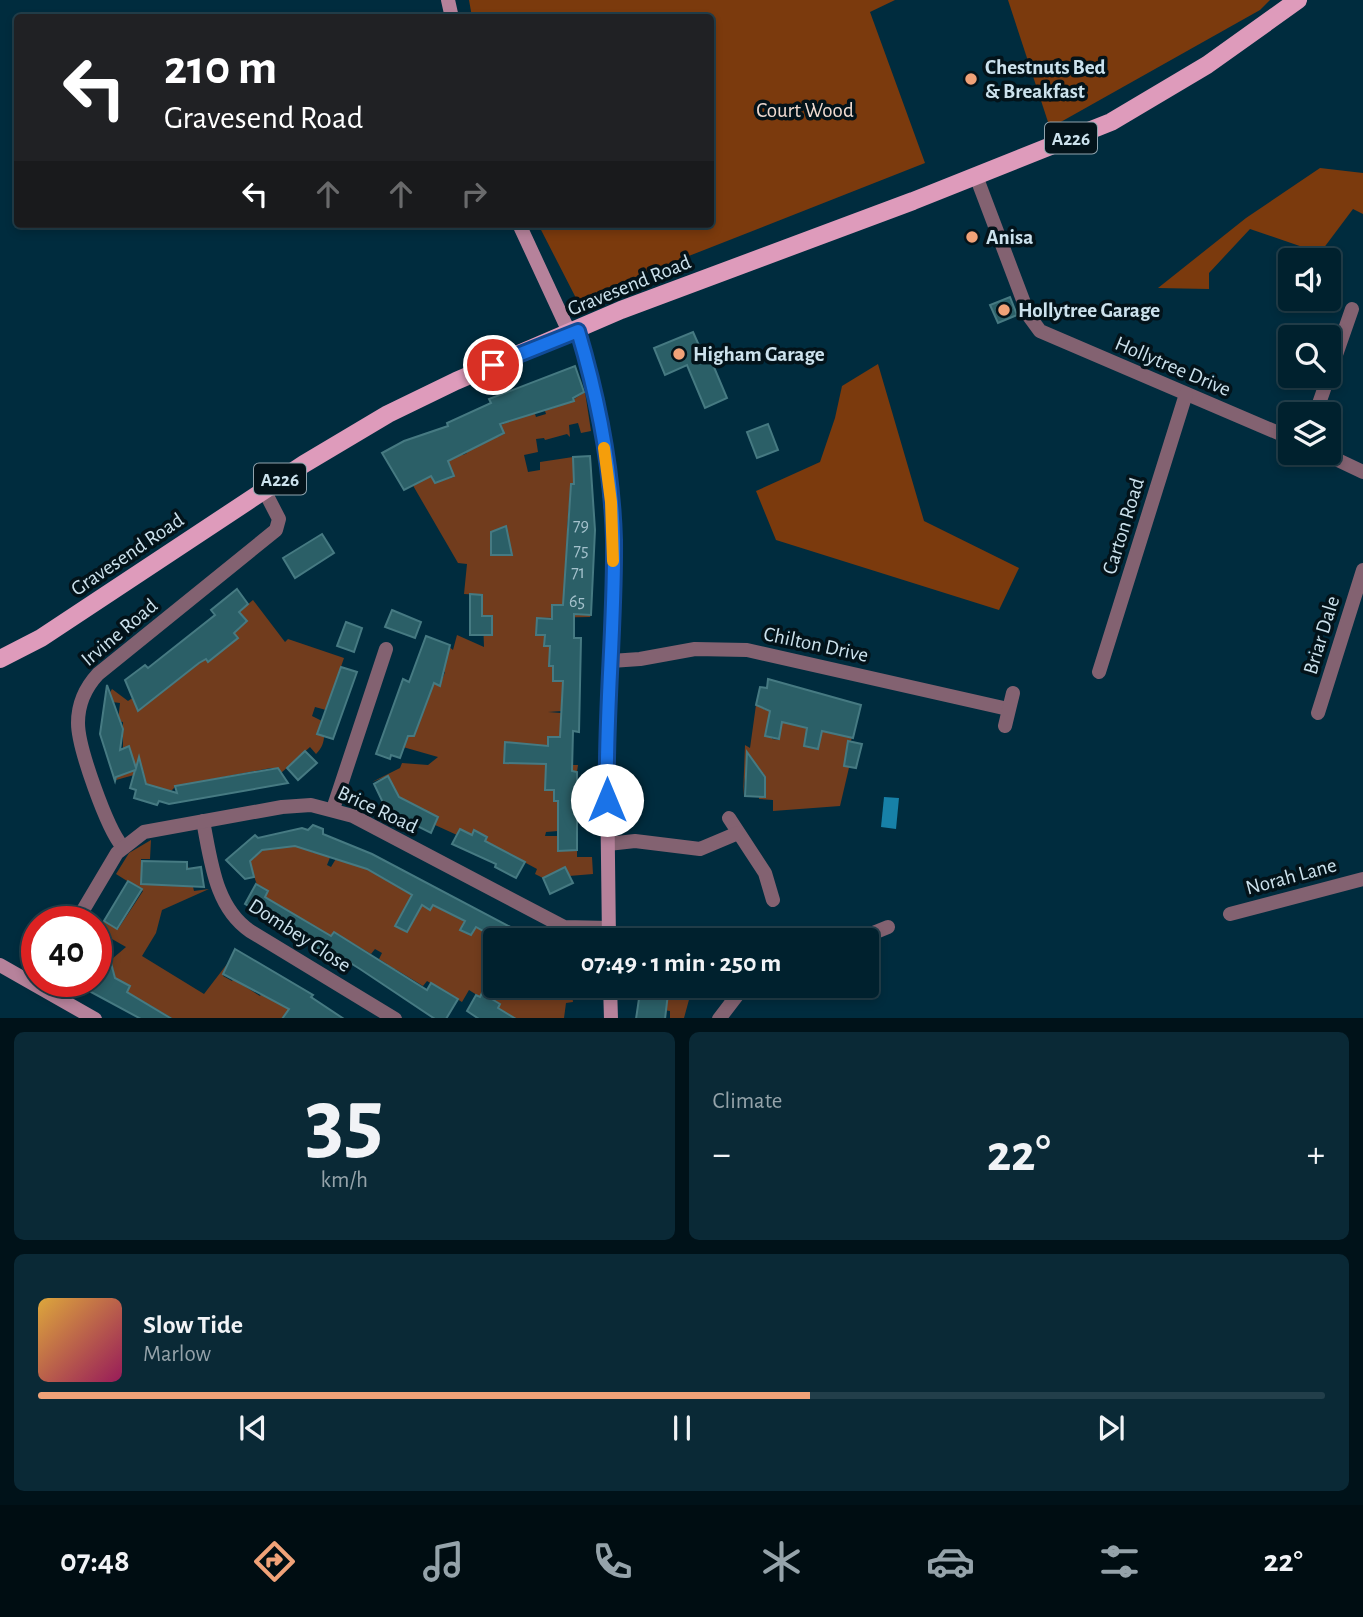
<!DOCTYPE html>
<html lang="en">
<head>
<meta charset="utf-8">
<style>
	body { margin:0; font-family:"Alegreya Sans",sans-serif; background:#0a2936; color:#f1f3f6; height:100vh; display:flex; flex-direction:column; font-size:26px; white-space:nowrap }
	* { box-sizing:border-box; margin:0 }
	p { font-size:23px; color:#95a3aa }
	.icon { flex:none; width:38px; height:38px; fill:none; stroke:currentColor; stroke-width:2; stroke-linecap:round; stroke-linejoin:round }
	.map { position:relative; height:1018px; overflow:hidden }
	.drawer { display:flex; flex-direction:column; gap:14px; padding:14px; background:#001219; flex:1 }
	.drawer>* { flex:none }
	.top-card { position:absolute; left:14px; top:14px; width:700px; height:214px; border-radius:7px; box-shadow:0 4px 10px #0003,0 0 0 2px #223e4a; background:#202124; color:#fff; overflow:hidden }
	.tools { position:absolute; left:1278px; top:248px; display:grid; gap:14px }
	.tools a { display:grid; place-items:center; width:63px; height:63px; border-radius:7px; background:#00212e; box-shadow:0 4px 10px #0003,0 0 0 2px #223e4a; font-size:35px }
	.speed { position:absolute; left:21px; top:906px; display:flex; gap:14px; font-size:35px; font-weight:700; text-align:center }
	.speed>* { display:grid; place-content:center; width:91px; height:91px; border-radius:50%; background:#00212e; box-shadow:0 4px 10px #0003,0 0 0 2px #223e4a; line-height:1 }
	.speed .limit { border:10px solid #d22; background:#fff; color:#111 }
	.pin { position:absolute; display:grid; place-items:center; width:60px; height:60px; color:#fff; margin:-30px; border:4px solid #fff; border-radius:50%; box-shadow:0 2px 7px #0007 }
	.me { position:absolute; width:77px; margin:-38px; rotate:0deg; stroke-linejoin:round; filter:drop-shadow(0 0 5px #0008) }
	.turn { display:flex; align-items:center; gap:24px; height:147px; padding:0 35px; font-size:32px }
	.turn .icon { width:91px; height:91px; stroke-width:2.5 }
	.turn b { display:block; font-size:49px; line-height:60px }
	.lanes { display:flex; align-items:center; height:66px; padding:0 35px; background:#0003; justify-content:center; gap:35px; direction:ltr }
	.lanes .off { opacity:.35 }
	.big { font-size:52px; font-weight:700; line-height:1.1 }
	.drawer .tile { flex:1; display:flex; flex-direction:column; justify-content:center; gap:10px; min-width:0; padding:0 24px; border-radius:10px; background:#0a2936 }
	.drawer .dial { align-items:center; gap:0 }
	.dial b { font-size:91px; line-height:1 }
	.song { display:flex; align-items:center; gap:21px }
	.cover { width:84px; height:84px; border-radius:10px; background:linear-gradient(135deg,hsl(40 70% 55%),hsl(330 70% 35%)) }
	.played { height:7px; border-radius:4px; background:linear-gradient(90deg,#f0a278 60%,#223e4a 60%) }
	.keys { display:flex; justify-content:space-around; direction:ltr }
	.heat { display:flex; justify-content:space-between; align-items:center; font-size:38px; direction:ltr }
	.drawer .tiles { flex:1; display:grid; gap:14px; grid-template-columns:1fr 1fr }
	.tile:last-child { grid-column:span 2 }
	.trip { position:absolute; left:483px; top:928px; width:396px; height:70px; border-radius:7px; background:#00212e; box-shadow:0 4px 10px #0003,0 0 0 2px #223e4a; font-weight:700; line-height:70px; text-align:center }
	.menu { display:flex; height:112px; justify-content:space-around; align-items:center; background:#000d12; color:#95a3aa }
	.menu .icon { width:49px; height:49px }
	.menu .on { color:#f0a278 }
	.menu b { font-size:32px; color:#f1f3f6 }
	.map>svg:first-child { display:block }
	.green { fill:#713c1d }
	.forest { fill:#7b3a0d }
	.water { fill:#1781a8 }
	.building { fill:#2b5f67; stroke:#467a82; stroke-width:2 }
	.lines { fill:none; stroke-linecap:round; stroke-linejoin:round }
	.street { stroke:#836271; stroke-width:14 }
	.secondary { stroke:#b6829b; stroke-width:14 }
	.primary { stroke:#de9bbb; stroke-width:18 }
	.route-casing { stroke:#114b97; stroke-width:18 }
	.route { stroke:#1a73e8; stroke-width:12 }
	.slow { stroke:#f59e0b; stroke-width:12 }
	.poi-dot { fill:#f0a278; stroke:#03131a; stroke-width:2.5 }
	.labels { text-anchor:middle; stroke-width:7; stroke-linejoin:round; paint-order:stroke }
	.number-label { font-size:18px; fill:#a4c1cc }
	.shield { fill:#03131a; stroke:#90a4ae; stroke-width:2 }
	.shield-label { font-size:19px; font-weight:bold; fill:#cce2ed }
	.poi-label { font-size:21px; font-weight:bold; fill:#cce2ed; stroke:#03131a; text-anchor:start }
	.park-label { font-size:21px; fill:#f0dbd1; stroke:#03131a }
	.street-label { font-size:21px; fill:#cce2ed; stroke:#03131a }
</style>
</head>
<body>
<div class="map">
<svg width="1363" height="1019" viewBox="0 0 1363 1019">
	<rect width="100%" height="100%" fill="#002c3e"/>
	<g class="green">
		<polygon points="585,392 591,431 581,433 578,423 569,425 570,437 567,434 545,440 544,438 536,439 538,452 524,455 528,472 540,470 540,462 573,457 574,484 571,484 567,529 594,529 567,554 594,555 594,557 565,563 565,575 571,575 571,580 564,581 564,592 570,598 563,598 563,605 552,605 552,614 591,615 590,617 537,618 536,634 545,635 545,646 581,647 581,652 549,652 549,666 558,666 553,681 567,681 562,711 548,712 561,713 570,737 548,737 548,747 570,765 578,765 577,772 559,771 546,790 554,790 554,801 565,805 558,831 546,832 545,836 558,836 559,851 577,850 577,857 592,857 593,874 569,876 565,867 543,878 535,874 537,869 504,851 500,857 474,831 472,835 460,829 457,835 435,825 438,817 411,803 406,804 405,808 388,776 372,782 400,768 402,763 428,765 438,757 396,745 428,681 440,685 445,672 434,668 443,642 453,650 457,635 484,647 482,595 464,594 467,564 458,563 404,470 418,462 407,440 411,438 435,483 454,477 444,449 456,441 463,455 467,453 464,445 493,425 498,437 504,434 501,425 508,422 504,412 516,419 526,416 531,402 536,417 546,414 541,399 551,409 562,405 558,393 568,403"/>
		<path d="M253 600 285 642 288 639 344 658 326 710 315 707 312 716 322 721C325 734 326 744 316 754L310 747 281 773 278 768H271L176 786 171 791 132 780 134 775 116 780 129 747 123 748V722L118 721 120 703 105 701 112 689 128 701C147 688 166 690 183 676L176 667 192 654 199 663 204 656 209 662 215 657 209 650 224 638 209 619 219 628Z"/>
		<polygon points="756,705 764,707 764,710 775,709 772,739 779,740 780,716 802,727 852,737 851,741 855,742 840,806 773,811 773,800 759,799 759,797 765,796 764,773 745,777 743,796 745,745 750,748"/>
		<polygon points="302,828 297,841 303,844 302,848 314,853 317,849 331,855 327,865 331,867 337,857 358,866 365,851 385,860 377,875 402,889 420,880 428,883 418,903 430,909 433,905 446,912 454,897 471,906 461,929 471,935 476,927 490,935 498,920 515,929 509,940 495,940 495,985 571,986 573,1002 566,1003 564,1018 500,1018 504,1012 498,1008 500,1004 491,998 488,1002 482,993 480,997 469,990 462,1002 427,981 423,986 395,969 390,978 382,973 387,964 379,959 382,953 375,949 371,954 351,942 348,947 337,941 340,935 334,932 331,936 265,897 268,891 257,885 252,870 236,872 266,848 293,846 290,831"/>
		<polygon points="151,840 150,859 141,859 141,884 185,886 187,862 194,891 209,889 162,910 156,933 142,956 204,994 227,964 223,976 232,981 238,971 238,982 260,996 267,986 292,1004 285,1015 291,1018 172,1018 127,992 130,986 124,983 105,989 115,977 112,964 105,965 126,947 98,931 104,921 118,929 143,891 116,874 129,853"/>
		<polygon points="669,985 693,985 684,1018 670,1018 670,1011 663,1010"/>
	</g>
	<g class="forest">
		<polygon points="469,0 895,0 870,12 925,163 577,300 538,224 710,224 710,18 472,17"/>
		<polygon points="1008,0 1270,0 1260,10 1050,128"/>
		<polygon points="1320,168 1363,173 1363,214 1353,209 1320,253 1250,229 1209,273 1209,289 1158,288 1246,218"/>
		<polygon points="878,364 924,521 1019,568 999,610 776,540 756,491 820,462 835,418 842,386"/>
	</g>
	<polygon class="water" points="884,797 899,798 896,829 881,827"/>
	<g class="building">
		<polygon points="1010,297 1017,315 998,323 990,305"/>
		<polygon points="693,332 701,350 706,348 727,398 705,408 687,365 665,375 654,348"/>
		<polygon points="575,366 584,392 573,398 574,401 500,424 504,433 448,461 454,476 435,483 431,476 404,490 382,453 404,441 448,426 447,423 491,403 489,399"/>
		<polygon points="768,424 778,450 757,458 747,432"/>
		<polygon points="590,456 595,530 591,615 574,614 574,638 581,638 579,732 573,731 572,771 577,772 577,850 558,851 558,801 554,801 554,790 545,790 546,764 504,763 505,742 548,746 548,737 560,737 563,681 553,681 553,666 549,666 550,646 544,646 545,635 536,635 537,618 552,619 552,605 563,605 571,484 574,484 573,457"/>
		<polygon points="506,526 512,555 491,555 491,532"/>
		<polygon points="322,534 334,553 295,578 283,558"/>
		<polygon points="237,589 248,604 239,612 247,621 234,633 238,638 208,662 206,659 199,663 138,711 125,680 145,665 148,668 215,615 211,610"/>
		<polygon points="470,594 482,595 482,616 492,616 492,635 470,635"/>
		<polygon points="392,610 421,622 415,638 385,627"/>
		<polygon points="346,622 362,628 354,652 337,646"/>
		<polygon points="426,636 450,645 440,686 434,683 414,736 408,736 400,758 391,755 390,759 376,754 403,679 409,682"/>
		<polygon points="341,667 357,672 333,739 317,734"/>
		<polygon points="768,679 861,705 853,738 822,731 818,749 804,746 807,728 782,722 779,739 765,736 770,711 756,705 760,687 767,688"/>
		<polygon points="107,685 123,729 120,750 129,746 136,768 139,757 146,784 177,793 175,786 278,768 288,783 169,804 159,801 157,805 134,798 136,790 130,788 135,770 116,777 115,781 100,734"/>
		<polygon points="848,741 862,744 856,768 844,766"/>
		<polygon points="305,751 317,763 298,780 287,768"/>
		<polygon points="747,752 765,777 765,797 745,796"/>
		<polygon points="388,776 399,797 438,817 431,833 387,811 374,784"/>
		<polygon points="313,825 323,829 323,834 372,854 535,940 499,940 476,927 471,935 460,930 465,921 433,905 430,910 422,905 407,932 395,926 412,895 367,869 295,846 262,850 250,861 254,877 245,879 226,860 255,835 258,838 302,828 308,830"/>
		<polygon points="460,829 472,835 474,830 487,837 485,841 525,862 516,878 495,867 496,864 452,844"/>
		<polygon points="142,861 187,862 187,869 201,867 204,887 141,884"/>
		<polygon points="565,867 573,883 550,894 543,878"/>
		<polygon points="128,881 142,889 117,929 104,921"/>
		<polygon points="256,884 268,891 265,897 331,936 334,932 427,990 431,983 458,999 446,1019 435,1019 360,969 336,954 334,958 245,904"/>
		<polygon points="235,949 313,995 311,997 344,1019 282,1019 289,1009 223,974"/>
		<polygon points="111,963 115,978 130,986 127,992 172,1019 141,1019 91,992 88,982 96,982 96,968"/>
		<polygon points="641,985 669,985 665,1019 636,1019"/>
		<polygon points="482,993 500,1004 498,1008 516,1019 479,1019 467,1011 476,995 480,997"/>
	</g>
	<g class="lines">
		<g class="street">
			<polyline points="976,176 1029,316 1040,331 1290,438"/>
			<polyline points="1315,415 1352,309"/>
			<polyline points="1323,453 1363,472"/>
			<polyline points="611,661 640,659 695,649 747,650 1008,709"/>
			<polyline points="1099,672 1186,394"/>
			<polyline points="1318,713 1363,570"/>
			<polyline points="1005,726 1013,693"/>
			<polyline points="333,809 386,649"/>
			<polyline points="729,818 765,873 773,900"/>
			<path d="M203 821C211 861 215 907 250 931L395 1019"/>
			<polyline points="608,844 635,841 700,849 738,833"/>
			<path d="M122 846C107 828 78 748 78 723 78 704 85 688 98 674L276 530 279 519 264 490"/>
			<polyline points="1230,914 1363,879"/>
			<polyline points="76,922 117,853 144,832 282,807 311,805 353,816 564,927 609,928"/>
			<polyline points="856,940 888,927"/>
			<polyline points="719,1019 745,985"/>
		</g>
		<g class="secondary">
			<polyline points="448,0 452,18"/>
			<polyline points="519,224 570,334"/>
			<polyline points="578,331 596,401 606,457 614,540 607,779 609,940"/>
			<polyline points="0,965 95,1019"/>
			<polyline points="610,985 611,1019"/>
		</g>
		<polyline class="primary" points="0,659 41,638 304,464 388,414 456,381 621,310 913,201 1111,122 1207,65 1298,0"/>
	</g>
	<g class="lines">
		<g class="route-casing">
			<path id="route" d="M493 365 578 331C598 398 612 469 614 540 615 627 605 714 607 800"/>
		</g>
		<use href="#route" class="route"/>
		<polyline class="slow" points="604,448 611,502 613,561"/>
	</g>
	<g class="poi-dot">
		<circle cx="971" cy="79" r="7"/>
		<circle cx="972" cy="237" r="7"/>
		<circle cx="1004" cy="310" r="7"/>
		<circle cx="679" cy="354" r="7"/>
	</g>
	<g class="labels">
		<g class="number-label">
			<text x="581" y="531">79</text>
			<text x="581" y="556">75</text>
			<text x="578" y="578">71</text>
			<text x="577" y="607">65</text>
		</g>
		<g class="shield">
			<rect x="1045" y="122.5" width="52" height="31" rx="5"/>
			<rect x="254" y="463.5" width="52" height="31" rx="5"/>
		</g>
		<g class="shield-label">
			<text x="1071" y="145">A226</text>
			<text x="280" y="486">A226</text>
		</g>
		<g class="poi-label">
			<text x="985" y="74">Chestnuts Bed<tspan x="985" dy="24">&amp; Breakfast</tspan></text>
			<text x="986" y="244">Anisa</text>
			<text x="1018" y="317">Hollytree Garage</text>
			<text x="693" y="361">Higham Garage</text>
		</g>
		<g class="park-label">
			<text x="805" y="117">Court Wood</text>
		</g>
		<g class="street-label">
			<text transform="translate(629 285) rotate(-22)" y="7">Gravesend Road</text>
			<text transform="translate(1173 366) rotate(23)" y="7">Hollytree Drive</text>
			<text transform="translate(1123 526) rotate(-73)" y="7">Carton Road</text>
			<text transform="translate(127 554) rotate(-34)" y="7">Gravesend Road</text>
			<text transform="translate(119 632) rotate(-40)" y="7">Irvine Road</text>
			<text transform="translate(1321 635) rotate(-73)" y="7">Briar Dale</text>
			<text transform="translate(816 644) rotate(12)" y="7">Chilton Drive</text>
			<text transform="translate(378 809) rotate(25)" y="7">Brice Road</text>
			<text transform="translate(1291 876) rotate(-15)" y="7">Norah Lane</text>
			<text transform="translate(300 935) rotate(33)" y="7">Dombey Close</text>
		</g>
	</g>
</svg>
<div class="tools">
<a><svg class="icon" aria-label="sound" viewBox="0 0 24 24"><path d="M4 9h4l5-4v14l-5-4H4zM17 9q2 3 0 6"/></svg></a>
<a><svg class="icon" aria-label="search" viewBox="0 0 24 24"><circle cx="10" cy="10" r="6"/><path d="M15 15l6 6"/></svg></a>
<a><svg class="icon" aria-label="layers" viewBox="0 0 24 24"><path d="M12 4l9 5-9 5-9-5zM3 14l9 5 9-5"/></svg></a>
</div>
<div class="speed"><div class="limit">40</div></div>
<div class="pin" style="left:493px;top:365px;background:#d93025"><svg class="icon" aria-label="arrive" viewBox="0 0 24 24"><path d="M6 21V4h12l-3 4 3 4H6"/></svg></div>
<svg class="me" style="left:607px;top:800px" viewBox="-20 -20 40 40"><circle r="19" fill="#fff"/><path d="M0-13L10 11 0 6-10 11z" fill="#1a73e8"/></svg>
<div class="trip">07:49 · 1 min · 250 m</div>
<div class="top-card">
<div class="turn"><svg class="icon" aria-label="left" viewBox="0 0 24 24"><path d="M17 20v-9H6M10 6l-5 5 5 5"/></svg><div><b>210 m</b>Gravesend Road</div></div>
<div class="lanes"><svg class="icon" aria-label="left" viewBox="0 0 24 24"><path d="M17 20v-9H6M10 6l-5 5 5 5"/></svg><svg class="icon off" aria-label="ahead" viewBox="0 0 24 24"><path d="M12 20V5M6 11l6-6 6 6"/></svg><svg class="icon off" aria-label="ahead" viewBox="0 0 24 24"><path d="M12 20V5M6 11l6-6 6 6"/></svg><svg class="icon off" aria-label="right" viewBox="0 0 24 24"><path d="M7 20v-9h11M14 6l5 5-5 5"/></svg></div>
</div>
</div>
<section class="drawer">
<div class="tiles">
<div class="tile dial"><b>35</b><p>km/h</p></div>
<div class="tile"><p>Climate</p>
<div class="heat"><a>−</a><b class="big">22°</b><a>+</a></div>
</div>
<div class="tile">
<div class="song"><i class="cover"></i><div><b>Slow Tide</b><p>Marlow</p></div></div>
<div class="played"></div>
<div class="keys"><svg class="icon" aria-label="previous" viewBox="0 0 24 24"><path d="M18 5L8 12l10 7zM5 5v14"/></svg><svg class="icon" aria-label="pause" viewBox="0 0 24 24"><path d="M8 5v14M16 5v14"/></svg><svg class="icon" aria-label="next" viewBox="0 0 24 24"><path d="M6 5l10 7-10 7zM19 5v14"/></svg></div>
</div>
</div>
</section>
<nav class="menu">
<b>07:48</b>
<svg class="icon on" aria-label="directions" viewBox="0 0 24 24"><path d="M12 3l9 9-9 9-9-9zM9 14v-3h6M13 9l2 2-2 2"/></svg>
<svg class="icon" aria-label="music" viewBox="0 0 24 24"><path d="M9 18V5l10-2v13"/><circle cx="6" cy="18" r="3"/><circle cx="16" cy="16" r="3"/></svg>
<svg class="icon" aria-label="phone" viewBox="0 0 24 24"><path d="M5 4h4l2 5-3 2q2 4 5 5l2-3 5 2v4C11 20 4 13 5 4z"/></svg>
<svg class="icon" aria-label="climate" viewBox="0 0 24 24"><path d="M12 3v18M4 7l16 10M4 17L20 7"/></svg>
<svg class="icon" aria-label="car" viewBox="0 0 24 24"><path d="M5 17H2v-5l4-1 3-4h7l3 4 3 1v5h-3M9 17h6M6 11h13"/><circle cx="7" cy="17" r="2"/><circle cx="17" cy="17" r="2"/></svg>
<svg class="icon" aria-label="filters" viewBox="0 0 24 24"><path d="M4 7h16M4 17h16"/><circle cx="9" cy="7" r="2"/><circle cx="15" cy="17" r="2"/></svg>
<b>22°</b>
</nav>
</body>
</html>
